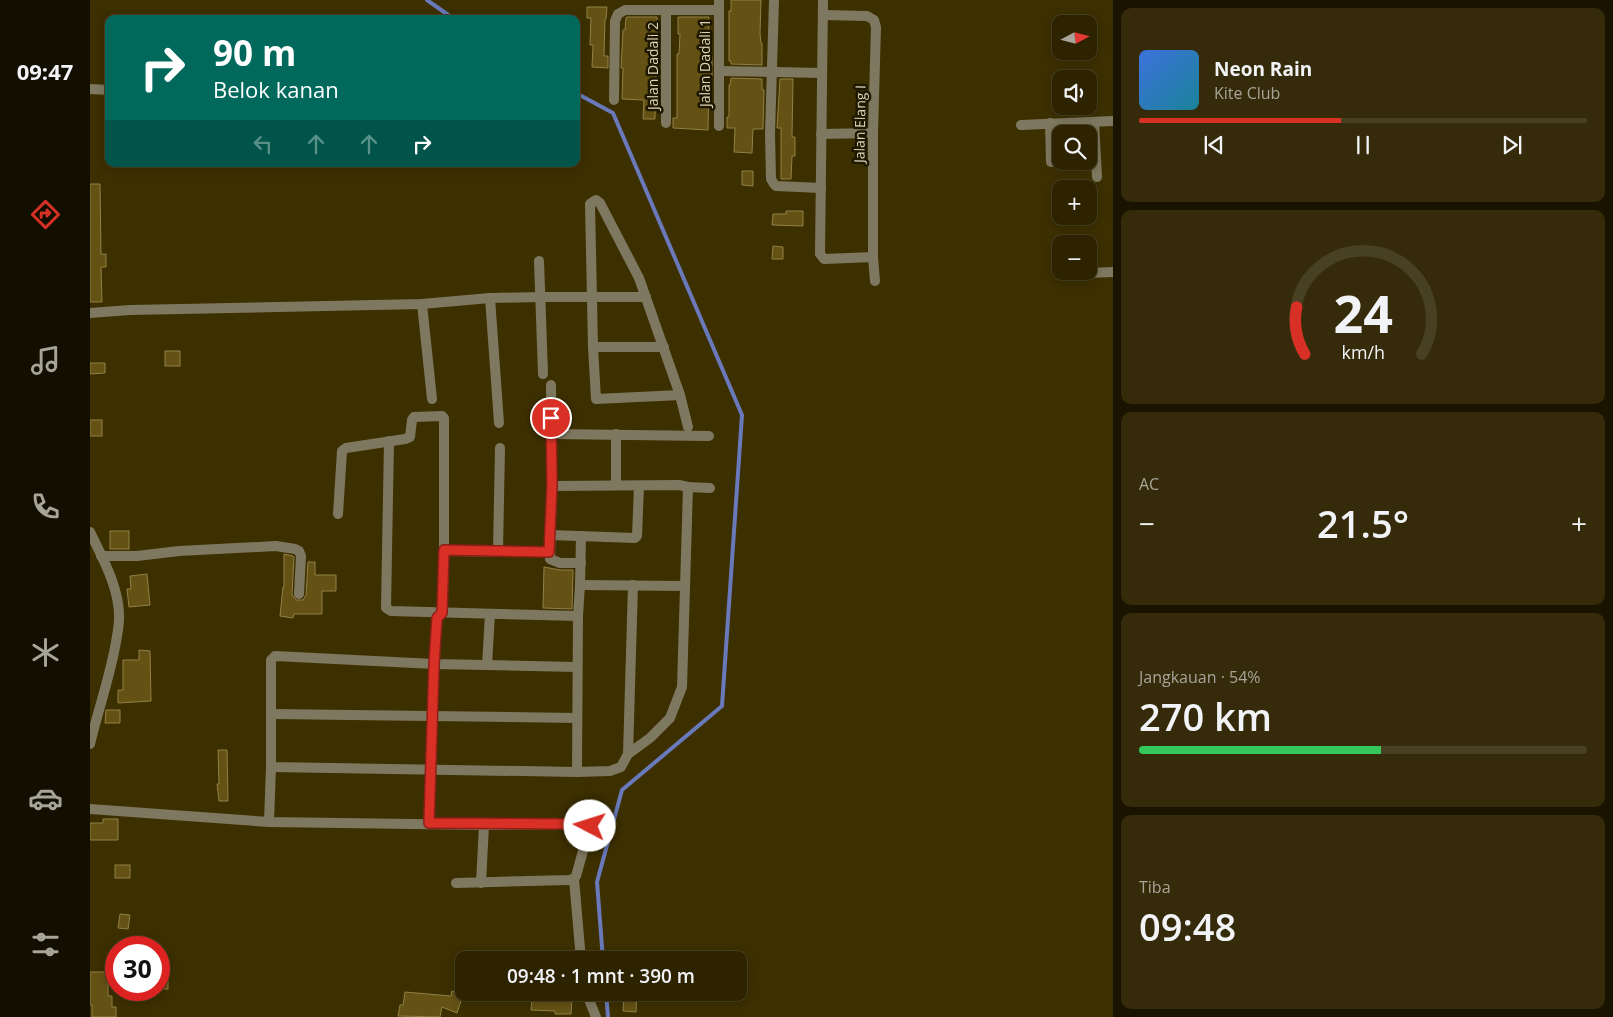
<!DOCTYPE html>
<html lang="id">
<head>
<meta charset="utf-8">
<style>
	body { margin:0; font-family:"Open Sans",sans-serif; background:#352b0a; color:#f1f3f6; height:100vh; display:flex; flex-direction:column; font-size:19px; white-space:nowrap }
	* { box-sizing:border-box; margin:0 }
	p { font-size:16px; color:#a7a499 }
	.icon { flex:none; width:28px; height:28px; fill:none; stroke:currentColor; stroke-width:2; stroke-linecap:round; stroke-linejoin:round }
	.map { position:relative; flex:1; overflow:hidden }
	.drawer { display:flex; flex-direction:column; gap:8px; padding:8px; background:#191300; width:500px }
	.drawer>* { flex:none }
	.banner { position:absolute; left:15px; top:15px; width:475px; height:152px; border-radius:10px; box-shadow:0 2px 8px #0003,0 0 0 1px #484022; background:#00695c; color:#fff; overflow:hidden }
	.needle { width:32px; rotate:83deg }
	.buttons { position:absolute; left:962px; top:15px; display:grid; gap:10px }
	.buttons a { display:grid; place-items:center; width:45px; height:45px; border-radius:10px; background:#2d2300; box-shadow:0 2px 8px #0003,0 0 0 1px #484022; font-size:25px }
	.speed { position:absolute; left:15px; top:936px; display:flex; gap:10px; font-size:25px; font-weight:700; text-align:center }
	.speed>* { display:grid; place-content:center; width:65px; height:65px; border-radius:50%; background:#2d2300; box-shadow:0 2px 8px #0003,0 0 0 1px #484022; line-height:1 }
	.speed .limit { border:8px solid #d22; background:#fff; color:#111 }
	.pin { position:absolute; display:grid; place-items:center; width:42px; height:42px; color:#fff; margin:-21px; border:2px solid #fff; border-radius:50%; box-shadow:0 1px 5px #0007 }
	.me { position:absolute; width:55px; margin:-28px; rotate:275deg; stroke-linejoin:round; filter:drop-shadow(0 0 4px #0008) }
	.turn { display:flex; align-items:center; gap:18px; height:105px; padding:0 25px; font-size:22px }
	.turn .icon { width:65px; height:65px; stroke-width:2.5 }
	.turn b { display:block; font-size:35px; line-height:42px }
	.lanes { display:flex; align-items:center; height:48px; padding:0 25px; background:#0003; justify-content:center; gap:25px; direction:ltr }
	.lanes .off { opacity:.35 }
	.big { font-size:38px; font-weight:600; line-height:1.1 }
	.drawer .widget { flex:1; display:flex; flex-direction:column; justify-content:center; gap:8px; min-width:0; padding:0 18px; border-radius:10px; background:#352b0a }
	.drawer .dial { align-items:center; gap:0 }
	.dial svg { height:130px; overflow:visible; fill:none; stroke:#484022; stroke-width:7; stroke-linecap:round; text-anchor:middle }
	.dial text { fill:#f1f3f6; stroke:none }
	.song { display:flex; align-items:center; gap:15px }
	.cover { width:60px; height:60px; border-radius:8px; background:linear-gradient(135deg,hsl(220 70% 55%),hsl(190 70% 35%)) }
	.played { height:5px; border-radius:2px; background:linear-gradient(90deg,#d93025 45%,#484022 45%) }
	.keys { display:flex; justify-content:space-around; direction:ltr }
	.heat { display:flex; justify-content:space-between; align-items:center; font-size:28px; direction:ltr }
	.charge { height:8px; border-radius:4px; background:linear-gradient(90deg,#34c759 54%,#484022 0) }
	.trip { position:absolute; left:365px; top:951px; width:292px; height:50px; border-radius:10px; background:#2d2300; box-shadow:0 2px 8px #0003,0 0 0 1px #484022; font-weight:600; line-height:50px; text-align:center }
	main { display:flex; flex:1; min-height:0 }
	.tab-bar { display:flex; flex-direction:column; width:90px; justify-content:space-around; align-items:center; background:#120e00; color:#a7a499 }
	.tab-bar .icon { width:35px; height:35px }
	.tab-bar .on { color:#d93025 }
	.tab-bar b { font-size:22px; color:#f1f3f6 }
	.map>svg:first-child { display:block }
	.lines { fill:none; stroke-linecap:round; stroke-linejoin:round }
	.stream { stroke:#6979ba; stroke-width:4 }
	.building { fill:#635214; stroke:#928046 }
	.street { stroke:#7f7860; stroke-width:10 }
	.route-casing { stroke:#8d1f18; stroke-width:12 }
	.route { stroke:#d93025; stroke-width:9 }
	.labels { text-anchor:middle; stroke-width:5; stroke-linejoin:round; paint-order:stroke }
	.street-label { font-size:14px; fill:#dcd3b6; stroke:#1f1801 }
</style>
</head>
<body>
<main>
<nav class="tab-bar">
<b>09:47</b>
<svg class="icon on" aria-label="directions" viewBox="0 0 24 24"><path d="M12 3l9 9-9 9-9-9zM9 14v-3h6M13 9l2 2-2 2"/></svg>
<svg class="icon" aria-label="music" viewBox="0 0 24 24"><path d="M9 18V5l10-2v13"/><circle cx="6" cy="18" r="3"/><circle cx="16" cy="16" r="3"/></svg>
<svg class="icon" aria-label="phone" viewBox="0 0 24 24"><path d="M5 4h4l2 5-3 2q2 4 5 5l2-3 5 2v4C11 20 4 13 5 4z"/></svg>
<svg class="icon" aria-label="climate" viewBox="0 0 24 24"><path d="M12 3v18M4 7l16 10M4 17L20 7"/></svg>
<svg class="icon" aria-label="car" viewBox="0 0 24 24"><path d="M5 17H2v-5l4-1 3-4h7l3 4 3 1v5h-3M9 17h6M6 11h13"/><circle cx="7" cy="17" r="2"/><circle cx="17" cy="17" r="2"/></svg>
<svg class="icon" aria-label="filters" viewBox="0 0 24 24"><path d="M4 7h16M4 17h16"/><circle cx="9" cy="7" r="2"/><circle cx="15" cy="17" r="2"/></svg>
</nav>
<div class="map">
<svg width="1023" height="1017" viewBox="0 0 1023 1017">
	<rect width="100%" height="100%" fill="#3c2f00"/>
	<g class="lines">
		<g class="stream">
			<polyline points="337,0 364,19"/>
			<polyline points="486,93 523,113 652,415 632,706 532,790 507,882 513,960"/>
			<polyline points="516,992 518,1017"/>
		</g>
	</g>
	<g class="building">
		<polygon points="641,0 671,0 670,33 671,43 672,43 672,65 641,64 641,61 639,61 639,11 641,11"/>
		<polygon points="497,7 517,7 516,19 515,19 514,56 518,56 518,68 502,67 503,45 500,45 501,18 497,18"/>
		<polygon points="537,17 567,17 565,119 553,119 554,100 532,99 533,68 531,68 533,30 535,30 536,18"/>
		<polygon points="588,17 619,17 618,56 622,56 622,76 619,76 618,130 583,128 583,118 587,118 587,54 589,54 590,34 588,34"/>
		<polygon points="641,78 672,79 672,89 674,90 673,128 673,129 663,129 662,153 644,152 645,128 637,128 637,117 639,117 639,85 640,85"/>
		<polygon points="690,79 703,79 702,137 705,137 705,156 702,156 701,179 691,179 691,128 687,128"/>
		<polygon points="652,171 663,171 663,186 652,185"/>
		<polygon points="0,184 10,184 11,254 16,254 16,267 11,267 12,302 0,302"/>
		<polygon points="696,211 713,211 713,226 682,225 683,214 696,214"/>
		<polygon points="683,246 693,247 693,259 682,259"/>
		<rect x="75" y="351" width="15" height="15"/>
		<polygon points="0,363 15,363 15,373 0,374"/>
		<rect x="0" y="420" width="12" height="16"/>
		<rect x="20" y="531" width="19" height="18"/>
		<polygon points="194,554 203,556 204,557 202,594 206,600 213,600 216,595 218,562 225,562 225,575 246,575 246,591 232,591 232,614 204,614 203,618 190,616 193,587 194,587"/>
		<polygon points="454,567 470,570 483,570 482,609 453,608"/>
		<polygon points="57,574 60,605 39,607 37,589 41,589 40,576"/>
		<polygon points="49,650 60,651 61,701 28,703 28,690 33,690 33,660 49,660"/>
		<polygon points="16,710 30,710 30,723 15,723"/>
		<polygon points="128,750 137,750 138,801 129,801 127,784 129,784"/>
		<polygon points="13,819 28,819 28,840 0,840 0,823 13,823"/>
		<rect x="25" y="865" width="15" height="13"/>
		<polygon points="30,914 40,915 38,929 28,928"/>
		<polygon points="0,972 18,972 18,996 22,996 22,1007 26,1007 26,1017 2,1017 2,1005 0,1005"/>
		<rect x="69" y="975" width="9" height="14"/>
		<polygon points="362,991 373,995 367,1013 352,1007 350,1017 308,1016 310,1005 313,1005 315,992 361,996"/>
		<polygon points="534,992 547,992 546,1012 533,1011"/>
		<polygon points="442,998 482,998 481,1014 465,1014 465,1011 441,1010"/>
	</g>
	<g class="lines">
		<g class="street">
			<polyline points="629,0 629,126"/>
			<polyline points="684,0 680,134 681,179 684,184 686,186 731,188"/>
			<polyline points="733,0 730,254 734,259 783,257"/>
			<polyline points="576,10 576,123"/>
			<polyline points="733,15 777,16 784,20 786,27 783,133 783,257 785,281"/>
			<polyline points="629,71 732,73"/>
			<polyline points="0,89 19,90"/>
			<polyline points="524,100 525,21 528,14 535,10 629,10"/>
			<polyline points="1004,122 1007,177"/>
			<polyline points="960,123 961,162"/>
			<polyline points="931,125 1023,121"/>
			<polyline points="731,134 783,133"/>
			<polyline points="449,261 453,374"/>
			<polyline points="998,273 1023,272"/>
			<polyline points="400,298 409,423"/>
			<polyline points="332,304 342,399"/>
			<polyline points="0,313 40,310 332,304 400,298 450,297 556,297"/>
			<polyline points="503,347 574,347"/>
			<polyline points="461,385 462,486 460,559 470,563 491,563"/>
			<polyline points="590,395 506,399 503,347 500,204 506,200 510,203 549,278 590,395 598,427"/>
			<polyline points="461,434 619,436"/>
			<polyline points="299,441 296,608 301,611 488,616"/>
			<polyline points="526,485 526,434"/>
			<polyline points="462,486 589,485 598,487 592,687 580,718 560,738 538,754"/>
			<polyline points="598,487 620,488"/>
			<polyline points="248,514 252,451 256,448 315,439 320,437 322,420 324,417 352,416 354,418 354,551 352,613 347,618 344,664 339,823"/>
			<path d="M0 532C13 559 30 589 29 619 29 627 27 635 26 642 20 677 8 710 0 744"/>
			<polyline points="460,535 545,538 547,536 549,486"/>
			<polyline points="354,551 459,552"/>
			<polyline points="408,551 410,448"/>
			<polyline points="11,556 47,556 89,551 186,546 205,549 209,551 211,556 209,594"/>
			<polyline points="490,585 595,586"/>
			<polyline points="397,665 400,614"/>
			<polyline points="487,667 344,664 185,656 181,660 181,767 487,772 520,771 531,767 538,754 543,585"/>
			<polyline points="181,714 487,718"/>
			<polyline points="487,772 488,616 490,585 491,536"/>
			<polyline points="0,809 179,822 394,825 485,824 500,826 486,876 484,879 491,960"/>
			<polyline points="179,822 181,767"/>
			<polyline points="366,883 479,880 484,879"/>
			<polyline points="391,883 394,825"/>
			<polyline points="496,992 506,1017"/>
		</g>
	</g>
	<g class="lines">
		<g class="route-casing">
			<polyline id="route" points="461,418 462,486 459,552 354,550 352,613 347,618 344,664 339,823 485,824 500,826"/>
		</g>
		<use href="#route" class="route"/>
	</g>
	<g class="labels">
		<g class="street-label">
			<text transform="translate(615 63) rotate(-90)" y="5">Jalan Dadali 1</text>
			<text transform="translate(563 66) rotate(-90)" y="5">Jalan Dadali 2</text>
			<text transform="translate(770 124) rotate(-89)" y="5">Jalan Elang I</text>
		</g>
	</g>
</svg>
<div class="buttons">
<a><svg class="needle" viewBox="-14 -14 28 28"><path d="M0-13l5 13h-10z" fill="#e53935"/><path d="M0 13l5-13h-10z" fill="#a7a499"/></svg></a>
<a><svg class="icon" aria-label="sound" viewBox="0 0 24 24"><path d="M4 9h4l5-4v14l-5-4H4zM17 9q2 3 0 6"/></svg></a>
<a><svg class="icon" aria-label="search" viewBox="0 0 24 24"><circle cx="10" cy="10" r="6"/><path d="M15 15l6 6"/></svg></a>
<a>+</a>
<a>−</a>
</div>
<div class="speed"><div class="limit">30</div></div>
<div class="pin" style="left:461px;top:418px;background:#d93025"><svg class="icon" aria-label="arrive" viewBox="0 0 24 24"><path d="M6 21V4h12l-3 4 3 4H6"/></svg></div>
<svg class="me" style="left:500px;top:826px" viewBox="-20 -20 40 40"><circle r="19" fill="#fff"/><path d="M0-13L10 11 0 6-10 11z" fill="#d93025"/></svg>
<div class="trip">09:48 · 1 mnt · 390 m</div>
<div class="banner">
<div class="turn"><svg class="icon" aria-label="right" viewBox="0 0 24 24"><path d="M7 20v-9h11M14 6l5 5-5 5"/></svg><div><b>90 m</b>Belok kanan</div></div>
<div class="lanes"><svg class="icon off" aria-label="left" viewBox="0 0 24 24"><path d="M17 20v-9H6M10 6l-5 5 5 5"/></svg><svg class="icon off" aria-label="ahead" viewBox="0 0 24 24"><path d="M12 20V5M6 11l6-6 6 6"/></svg><svg class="icon off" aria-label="ahead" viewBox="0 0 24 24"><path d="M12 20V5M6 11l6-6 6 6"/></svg><svg class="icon" aria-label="right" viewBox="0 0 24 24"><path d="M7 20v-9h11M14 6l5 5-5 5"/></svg></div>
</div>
</div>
<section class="drawer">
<div class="widget">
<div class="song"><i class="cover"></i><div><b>Neon Rain</b><p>Kite Club</p></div></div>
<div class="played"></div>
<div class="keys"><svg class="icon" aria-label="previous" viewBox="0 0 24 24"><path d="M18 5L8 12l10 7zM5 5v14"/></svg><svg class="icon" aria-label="pause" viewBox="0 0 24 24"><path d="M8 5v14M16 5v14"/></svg><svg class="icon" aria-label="next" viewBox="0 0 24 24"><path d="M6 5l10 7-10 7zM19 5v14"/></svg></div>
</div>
<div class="widget dial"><svg viewBox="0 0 100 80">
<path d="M14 69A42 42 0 1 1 86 69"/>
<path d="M14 69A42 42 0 0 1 9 40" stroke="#d93025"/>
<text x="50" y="56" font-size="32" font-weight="700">24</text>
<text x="50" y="72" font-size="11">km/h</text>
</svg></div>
<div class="widget"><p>AC</p>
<div class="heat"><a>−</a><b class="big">21.5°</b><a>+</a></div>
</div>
<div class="widget"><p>Jangkauan · 54%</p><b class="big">270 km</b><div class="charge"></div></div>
<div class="widget"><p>Tiba</p><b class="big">09:48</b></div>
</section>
</main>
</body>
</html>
